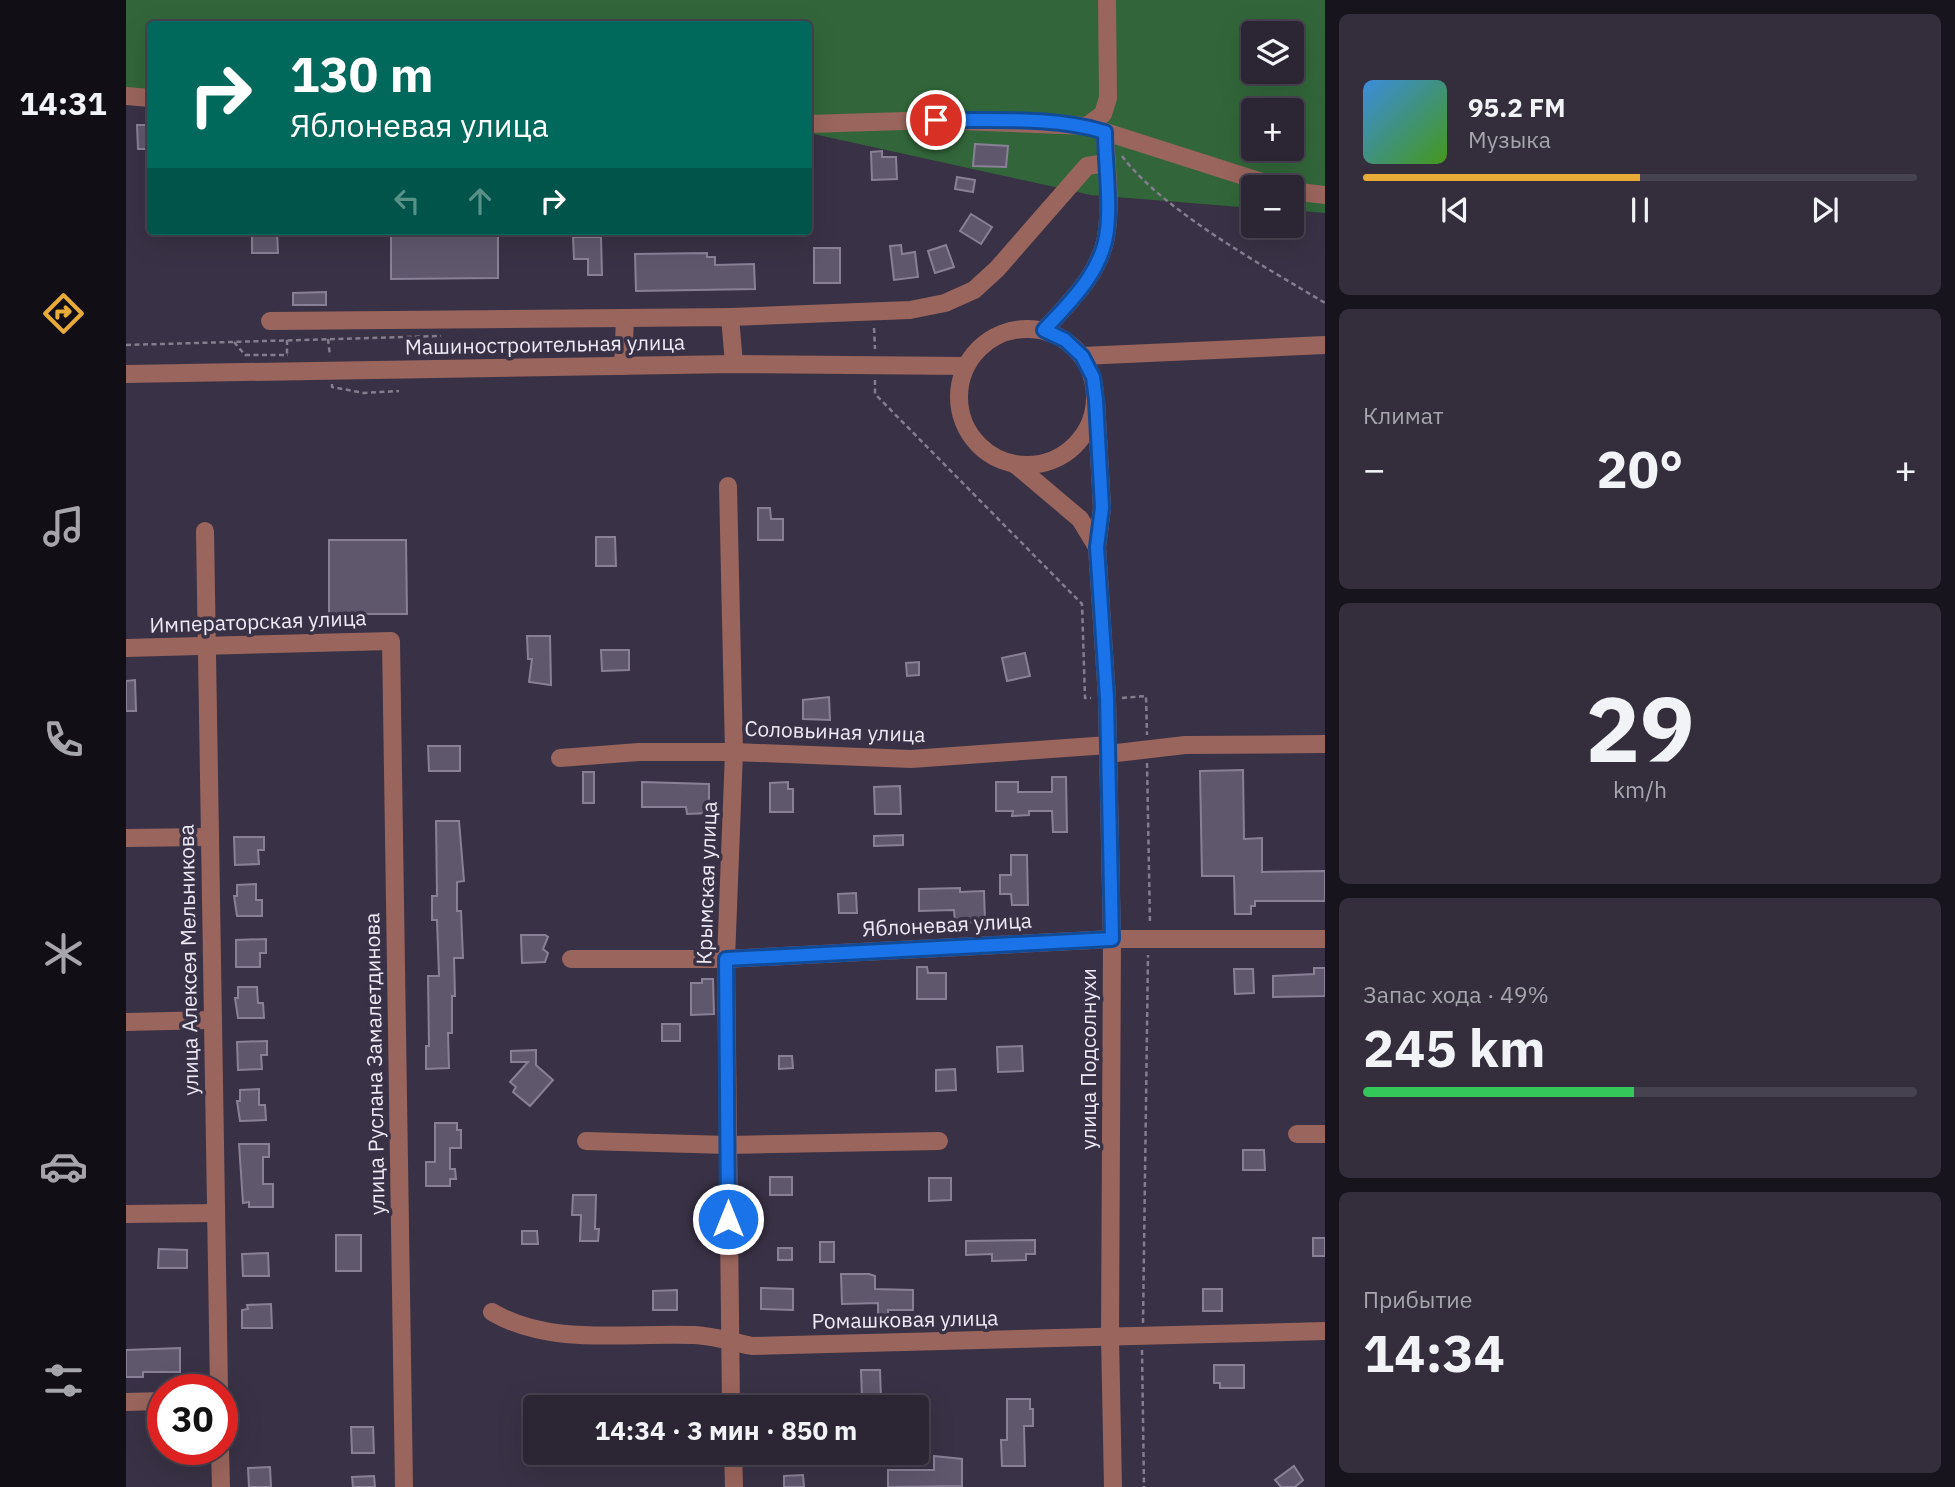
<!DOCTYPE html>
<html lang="ru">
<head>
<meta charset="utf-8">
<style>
	body { margin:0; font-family:"IBM Plex Sans",sans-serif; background:#332d3c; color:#f1f3f6; height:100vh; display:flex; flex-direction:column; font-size:26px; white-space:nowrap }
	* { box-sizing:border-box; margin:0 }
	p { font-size:23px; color:#a6a5ac }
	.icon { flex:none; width:38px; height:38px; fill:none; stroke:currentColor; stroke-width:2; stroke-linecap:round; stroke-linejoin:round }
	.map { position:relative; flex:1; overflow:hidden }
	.sheet { display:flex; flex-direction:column; gap:14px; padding:14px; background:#18141d; width:630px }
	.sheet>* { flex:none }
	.hud { position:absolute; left:21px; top:21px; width:665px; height:214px; border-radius:7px; box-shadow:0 7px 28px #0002,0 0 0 2px #47424f; background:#00695c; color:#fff; overflow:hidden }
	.buttons { position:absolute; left:1115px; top:21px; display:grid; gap:14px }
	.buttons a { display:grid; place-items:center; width:63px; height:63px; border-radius:7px; background:#2b2534; box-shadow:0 7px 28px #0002,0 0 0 2px #47424f; font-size:35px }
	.speed { position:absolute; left:21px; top:1374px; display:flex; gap:14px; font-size:35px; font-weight:700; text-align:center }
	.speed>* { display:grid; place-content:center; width:91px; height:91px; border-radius:50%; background:#2b2534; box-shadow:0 7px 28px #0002,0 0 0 2px #47424f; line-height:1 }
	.speed .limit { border:10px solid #d22; background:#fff; color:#111 }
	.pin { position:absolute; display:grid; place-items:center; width:60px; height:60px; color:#fff; margin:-30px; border:4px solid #fff; border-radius:50%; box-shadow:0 2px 7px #0007 }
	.me { position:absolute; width:77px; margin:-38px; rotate:0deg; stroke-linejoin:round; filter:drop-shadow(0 0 5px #0008) }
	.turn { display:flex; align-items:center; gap:24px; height:147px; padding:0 28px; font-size:32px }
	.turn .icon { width:91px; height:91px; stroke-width:2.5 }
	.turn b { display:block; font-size:49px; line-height:60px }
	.lanes { display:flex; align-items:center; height:66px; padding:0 28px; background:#0003; justify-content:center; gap:35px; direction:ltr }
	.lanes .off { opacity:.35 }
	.big { font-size:52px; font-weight:800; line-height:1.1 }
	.sheet .card { flex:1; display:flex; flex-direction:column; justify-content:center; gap:10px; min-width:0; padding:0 24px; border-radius:10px; background:#332d3c }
	.sheet .dial { align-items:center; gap:0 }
	.dial b { font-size:91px; line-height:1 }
	.song { display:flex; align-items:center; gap:21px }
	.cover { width:84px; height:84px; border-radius:10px; background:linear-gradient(135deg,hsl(210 70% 55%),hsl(100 70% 35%)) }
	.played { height:7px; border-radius:4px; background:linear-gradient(90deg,#e9ab37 50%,#47424f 50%) }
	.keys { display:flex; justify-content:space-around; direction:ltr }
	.heat { display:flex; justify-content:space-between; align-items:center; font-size:38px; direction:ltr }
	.charge { height:10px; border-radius:5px; background:linear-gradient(90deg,#34c759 49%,#47424f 0) }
	.trip { position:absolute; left:397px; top:1395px; width:406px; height:70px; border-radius:7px; background:#2b2534; box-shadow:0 7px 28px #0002,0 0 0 2px #47424f; font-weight:800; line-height:70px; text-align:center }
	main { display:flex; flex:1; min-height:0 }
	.tabs { display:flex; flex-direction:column; width:126px; justify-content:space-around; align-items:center; background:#110f15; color:#a6a5ac }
	.tabs .icon { width:49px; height:49px }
	.tabs .active { color:#e9ab37 }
	.tabs b { font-size:32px; color:#f1f3f6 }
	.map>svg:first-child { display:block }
	.green { fill:#32663a; fill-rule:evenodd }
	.building { fill:#5f576c; stroke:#898097; stroke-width:2 }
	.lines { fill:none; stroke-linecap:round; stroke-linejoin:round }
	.path { stroke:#847d8e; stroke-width:2.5; stroke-dasharray:5 3.5; stroke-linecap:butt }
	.minor { stroke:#9a655c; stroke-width:18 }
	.route-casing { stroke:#114b97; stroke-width:18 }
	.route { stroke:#1a73e8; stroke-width:12 }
	.labels { text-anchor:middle; stroke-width:7; stroke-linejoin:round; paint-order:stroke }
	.street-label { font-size:21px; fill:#ede9f5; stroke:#393145 }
</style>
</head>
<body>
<main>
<nav class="tabs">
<b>14:31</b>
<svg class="icon active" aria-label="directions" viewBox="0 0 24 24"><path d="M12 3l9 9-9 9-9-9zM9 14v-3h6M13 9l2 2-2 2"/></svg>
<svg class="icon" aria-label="music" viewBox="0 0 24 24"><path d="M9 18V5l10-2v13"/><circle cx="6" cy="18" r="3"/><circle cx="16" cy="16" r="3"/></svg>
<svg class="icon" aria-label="phone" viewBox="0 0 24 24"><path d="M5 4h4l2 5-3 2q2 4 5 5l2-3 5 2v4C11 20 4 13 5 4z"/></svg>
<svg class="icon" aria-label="climate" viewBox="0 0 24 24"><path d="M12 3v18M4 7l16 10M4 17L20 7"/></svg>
<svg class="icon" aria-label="car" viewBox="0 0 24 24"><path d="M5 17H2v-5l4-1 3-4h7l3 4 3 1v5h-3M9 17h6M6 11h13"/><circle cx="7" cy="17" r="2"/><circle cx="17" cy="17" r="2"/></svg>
<svg class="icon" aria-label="filters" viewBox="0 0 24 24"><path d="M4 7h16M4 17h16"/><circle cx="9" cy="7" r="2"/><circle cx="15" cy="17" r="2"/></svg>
</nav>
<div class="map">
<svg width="1199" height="1487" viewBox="0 0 1199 1487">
	<rect width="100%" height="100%" fill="#393145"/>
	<path class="green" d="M0 0H1199V213L1166 210V187H1127V208L965 195 683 133 682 24H24V93L0 91ZM1127 33H1166V72H1127ZM1127 110H1166V149H1127Z"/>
	<g class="building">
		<polygon points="11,125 24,125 22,149 12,149"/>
		<polygon points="849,144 882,146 880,167 847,166"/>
		<polygon points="756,151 756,157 770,157 771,179 746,180 745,152"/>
		<polygon points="831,177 849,180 847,192 829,189"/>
		<polygon points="845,214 866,227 855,244 834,231"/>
		<polygon points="126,231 151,231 152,253 126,253"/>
		<polygon points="265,231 372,231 372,278 265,279"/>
		<polygon points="447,237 475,237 476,275 462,275 462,259 448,259"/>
		<polygon points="775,245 776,254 789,252 792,277 768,280 764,246"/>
		<polygon points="820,245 828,267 809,273 802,251"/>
		<rect x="688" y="248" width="26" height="35"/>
		<polygon points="581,253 581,257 589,257 589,265 628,264 629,289 510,291 509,254"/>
		<polygon points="200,292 200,305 167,305 167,293"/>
		<polygon points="632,508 644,508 645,519 657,519 657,540 632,540"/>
		<polygon points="470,537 489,537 490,566 470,566"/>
		<polygon points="203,540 280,540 281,614 203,614"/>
		<polygon points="401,636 424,636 425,685 403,682 406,659 402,659"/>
		<polygon points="475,650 503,650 503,670 476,671"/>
		<polygon points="899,653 904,676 881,681 876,658"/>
		<polygon points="793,662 793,675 781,676 780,663"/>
		<polygon points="9,680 10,711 0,711 0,681"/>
		<polygon points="703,697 704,720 677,719 677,700"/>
		<polygon points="302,746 334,746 334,771 303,771"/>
		<polygon points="1117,770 1118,839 1136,838 1136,872 1199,871 1199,901 1129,901 1129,906 1125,906 1125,914 1109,914 1108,876 1076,876 1074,771"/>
		<rect x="457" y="772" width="11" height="31"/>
		<polygon points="926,777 940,777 941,832 927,832 926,811 903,811 903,815 886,816 887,811 870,811 870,782 892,782 892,792 926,792"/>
		<polygon points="516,782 583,784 583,813 561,814 560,807 516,807"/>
		<polygon points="662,782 662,789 667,789 667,812 644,812 644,783"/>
		<polygon points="774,786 775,814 749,814 748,787"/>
		<polygon points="310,821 333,821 338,881 331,882 331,911 335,911 337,958 328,958 329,996 326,996 326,1033 322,1033 323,1068 300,1069 300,1046 303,1046 302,976 313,976 311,920 306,920 306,896 311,896"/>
		<polygon points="777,835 777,845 748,846 748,836"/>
		<polygon points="108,837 138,837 138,850 132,850 133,864 109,865"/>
		<polygon points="885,855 901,855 902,905 886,905 885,894 874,894 874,875 885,875"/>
		<polygon points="130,884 130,900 136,900 136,916 111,916 108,896 111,896 111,885"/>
		<polygon points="834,888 834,892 858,891 859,922 829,923 828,910 793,911 793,889"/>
		<polygon points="730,893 731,913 713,913 712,894"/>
		<polygon points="395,935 419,935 422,937 417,949 422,953 419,962 396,963"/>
		<polygon points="140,939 140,953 134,953 134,967 110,967 110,940"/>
		<polygon points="791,967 801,967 802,973 820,973 820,999 791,999"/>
		<polygon points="1188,968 1199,968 1199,996 1147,997 1147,976 1188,974"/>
		<polygon points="1108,969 1127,969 1128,993 1109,994"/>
		<polygon points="576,979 587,979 588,1014 565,1015 565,983 576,983"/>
		<polygon points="112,987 131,987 132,1003 137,1003 138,1018 112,1018 109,998 112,998"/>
		<rect x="536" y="1024" width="18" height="17"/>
		<polygon points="141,1041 141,1055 135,1055 136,1069 112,1070 111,1042"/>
		<polygon points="896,1046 897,1071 872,1072 871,1047"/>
		<polygon points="410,1050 410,1065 427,1080 404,1106 387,1092 390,1087 384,1082 402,1062 385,1062 385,1051"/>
		<polygon points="653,1056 666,1056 667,1068 653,1069"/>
		<polygon points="829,1069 830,1090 810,1091 810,1070"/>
		<polygon points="133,1089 133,1105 139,1105 140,1120 114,1121 111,1101 114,1101 114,1090"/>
		<polygon points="309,1123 331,1123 331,1130 335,1130 335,1148 324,1148 324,1169 329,1169 330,1179 324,1179 324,1186 300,1186 300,1162 309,1162"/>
		<polygon points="113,1144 143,1144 143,1157 137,1157 137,1184 147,1184 147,1207 123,1207 123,1202 117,1203"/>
		<polygon points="1117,1150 1138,1150 1139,1170 1117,1170"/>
		<rect x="644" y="1177" width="22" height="18"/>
		<polygon points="803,1178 825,1178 825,1200 803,1201"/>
		<polygon points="447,1195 470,1195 469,1229 473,1229 472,1241 454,1241 455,1215 446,1215"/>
		<polygon points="396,1231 411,1231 412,1244 396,1244"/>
		<rect x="210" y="1235" width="25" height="36"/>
		<rect x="1187" y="1238" width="12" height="18"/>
		<polygon points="909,1240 909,1254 900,1254 900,1260 866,1261 866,1254 840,1255 840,1241"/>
		<rect x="694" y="1242" width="14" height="20"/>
		<rect x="652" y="1248" width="14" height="12"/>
		<polygon points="33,1249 61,1250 61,1268 32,1268"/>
		<polygon points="142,1253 143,1276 117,1276 116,1254"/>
		<polygon points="715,1274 743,1274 749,1276 749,1289 787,1290 787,1310 762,1310 762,1319 752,1319 752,1303 716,1304"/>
		<polygon points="635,1288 667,1289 667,1310 635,1309"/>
		<rect x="1077" y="1289" width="19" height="22"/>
		<polygon points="551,1290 551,1310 527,1310 527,1291"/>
		<polygon points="145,1304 146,1328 116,1328 116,1310 122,1309 121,1305"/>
		<polygon points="54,1348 54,1372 17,1372 17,1377 0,1377 0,1350"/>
		<polygon points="1088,1365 1118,1365 1118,1388 1094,1388 1094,1383 1088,1383"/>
		<polygon points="735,1370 754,1370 755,1399 736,1400"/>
		<polygon points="881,1399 904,1399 904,1409 907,1409 907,1426 898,1426 899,1466 876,1466 875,1440 881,1440"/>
		<polygon points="225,1427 247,1427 248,1453 226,1453"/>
		<polygon points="808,1456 836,1459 836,1486 762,1487 762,1470 808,1470"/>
		<polygon points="1168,1466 1177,1480 1169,1487 1155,1487 1149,1480"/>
		<polygon points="144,1467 145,1487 123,1487 122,1468"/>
		<polygon points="677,1475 678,1487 658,1487 658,1476"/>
		<polygon points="248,1476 249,1487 227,1487 226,1477"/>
	</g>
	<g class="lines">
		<g class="path">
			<path d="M996 156C1037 211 1138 266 1199 303"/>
			<polyline points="748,328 749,349"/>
			<polyline points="202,339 204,356"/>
			<polyline points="161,340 161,354"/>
			<polyline points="108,342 119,355 162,355"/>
			<polyline points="0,345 315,336"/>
			<polyline points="749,380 749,394 956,604 959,698 965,698"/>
			<polyline points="206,384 206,387 238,393 273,391"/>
			<polyline points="996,698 1020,696 1021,735"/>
			<polyline points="1021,763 1024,924"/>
			<polyline points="1017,1323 1022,955"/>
			<polyline points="1016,1350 1018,1487"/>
		</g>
		<g class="minor">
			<polyline points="0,96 24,98"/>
			<polyline points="682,124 810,120 961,126 1152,187"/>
			<polyline points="961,126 977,114 982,98 981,0"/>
			<polyline points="1166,191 1199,195"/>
			<polyline points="604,317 784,310 819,303 848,290 871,269 961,166 980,163"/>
			<polyline points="144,321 499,318"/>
			<circle cx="901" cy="397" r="68"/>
			<path d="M918 330C944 302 977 271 981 230 985 199 980 164 979 132"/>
			<polyline points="956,356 1199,345"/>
			<polyline points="497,366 499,318 604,317 608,364"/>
			<polyline points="0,374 608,364 839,366"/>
			<polyline points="970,400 976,508 971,547 981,698 986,939 984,1337 987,1487"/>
			<polyline points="890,465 954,519 971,547"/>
			<polyline points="602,486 608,752 600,959 605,1407"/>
			<polyline points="79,531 93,1390"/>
			<polyline points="0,648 265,641 278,1487"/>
			<polyline points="982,754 1059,745 1199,744"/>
			<polyline points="434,758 513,752 608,752 785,759 982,745"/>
			<polyline points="0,838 84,837"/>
			<polyline points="445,959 600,959 986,939 1199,939"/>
			<polyline points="0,1022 87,1020"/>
			<polyline points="1171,1134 1199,1134"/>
			<polyline points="460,1141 602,1145 813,1141"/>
			<polyline points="0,1214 90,1213"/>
			<path d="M366 1312C425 1347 502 1332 568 1335 588 1336 607 1342 626 1346L1199 1331"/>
			<polyline points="0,1402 37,1401"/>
			<polyline points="94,1449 95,1487"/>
			<polyline points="607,1452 608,1487"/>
		</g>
	</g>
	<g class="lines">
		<g class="route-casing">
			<path id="route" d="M602 1219 600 959 986 939 981 698 971 547 976 508 970 400 967 377 956 356 939 340 918 330C944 302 977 271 981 230 985 199 979 164 979 132 927 116 865 121 810 120"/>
		</g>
		<use href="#route" class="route"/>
	</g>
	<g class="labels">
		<g class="street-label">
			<text transform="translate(419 345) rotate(-1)" y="7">Машиностроительная улица</text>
			<text transform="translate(132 622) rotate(-2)" y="7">Императорская улица</text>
			<text transform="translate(709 732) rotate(2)" y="7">Соловьиная улица</text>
			<text transform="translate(581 883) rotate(-88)" y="7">Крымская улица</text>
			<text transform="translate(821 925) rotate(-3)" y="7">Яблоневая улица</text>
			<text transform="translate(63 960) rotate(-91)" y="7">улица Алексея Мельникова</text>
			<text transform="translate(963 1059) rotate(-90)" y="7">улица Подсолнухи</text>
			<text transform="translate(249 1064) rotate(-91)" y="7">улица Руслана Замалетдинова</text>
			<text transform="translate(779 1320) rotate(-1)" y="7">Ромашковая улица</text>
		</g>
	</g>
</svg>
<div class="buttons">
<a><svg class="icon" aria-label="layers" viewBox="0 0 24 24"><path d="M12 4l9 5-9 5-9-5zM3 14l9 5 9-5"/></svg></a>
<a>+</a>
<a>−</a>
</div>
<div class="speed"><div class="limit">30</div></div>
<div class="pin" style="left:810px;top:120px;background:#d93025"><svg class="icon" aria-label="arrive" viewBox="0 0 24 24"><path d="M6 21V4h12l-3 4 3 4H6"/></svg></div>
<svg class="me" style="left:602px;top:1219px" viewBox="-20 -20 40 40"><circle r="17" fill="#1a73e8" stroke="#fff" stroke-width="3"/><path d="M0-11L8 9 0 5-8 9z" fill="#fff"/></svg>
<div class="trip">14:34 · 3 мин · 850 m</div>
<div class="hud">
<div class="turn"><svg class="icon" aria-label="right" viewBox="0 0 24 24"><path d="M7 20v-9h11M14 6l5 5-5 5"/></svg><div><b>130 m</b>Яблоневая улица</div></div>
<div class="lanes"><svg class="icon off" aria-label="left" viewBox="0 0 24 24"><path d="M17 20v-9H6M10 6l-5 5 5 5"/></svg><svg class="icon off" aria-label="ahead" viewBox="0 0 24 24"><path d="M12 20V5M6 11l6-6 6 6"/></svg><svg class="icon" aria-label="right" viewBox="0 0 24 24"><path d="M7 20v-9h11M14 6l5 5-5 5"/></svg></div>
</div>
</div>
<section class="sheet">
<div class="card">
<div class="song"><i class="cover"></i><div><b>95.2 FM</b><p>Музыка</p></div></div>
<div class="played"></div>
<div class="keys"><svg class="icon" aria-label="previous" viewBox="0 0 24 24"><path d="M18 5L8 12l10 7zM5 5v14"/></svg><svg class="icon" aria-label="pause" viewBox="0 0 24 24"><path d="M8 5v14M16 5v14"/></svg><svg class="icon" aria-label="next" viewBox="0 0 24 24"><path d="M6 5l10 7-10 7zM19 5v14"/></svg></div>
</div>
<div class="card"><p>Климат</p>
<div class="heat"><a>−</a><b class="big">20°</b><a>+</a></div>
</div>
<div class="card dial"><b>29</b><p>km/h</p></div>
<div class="card"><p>Запас хода · 49%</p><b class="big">245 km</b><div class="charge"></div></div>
<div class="card"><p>Прибытие</p><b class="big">14:34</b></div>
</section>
</main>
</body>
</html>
